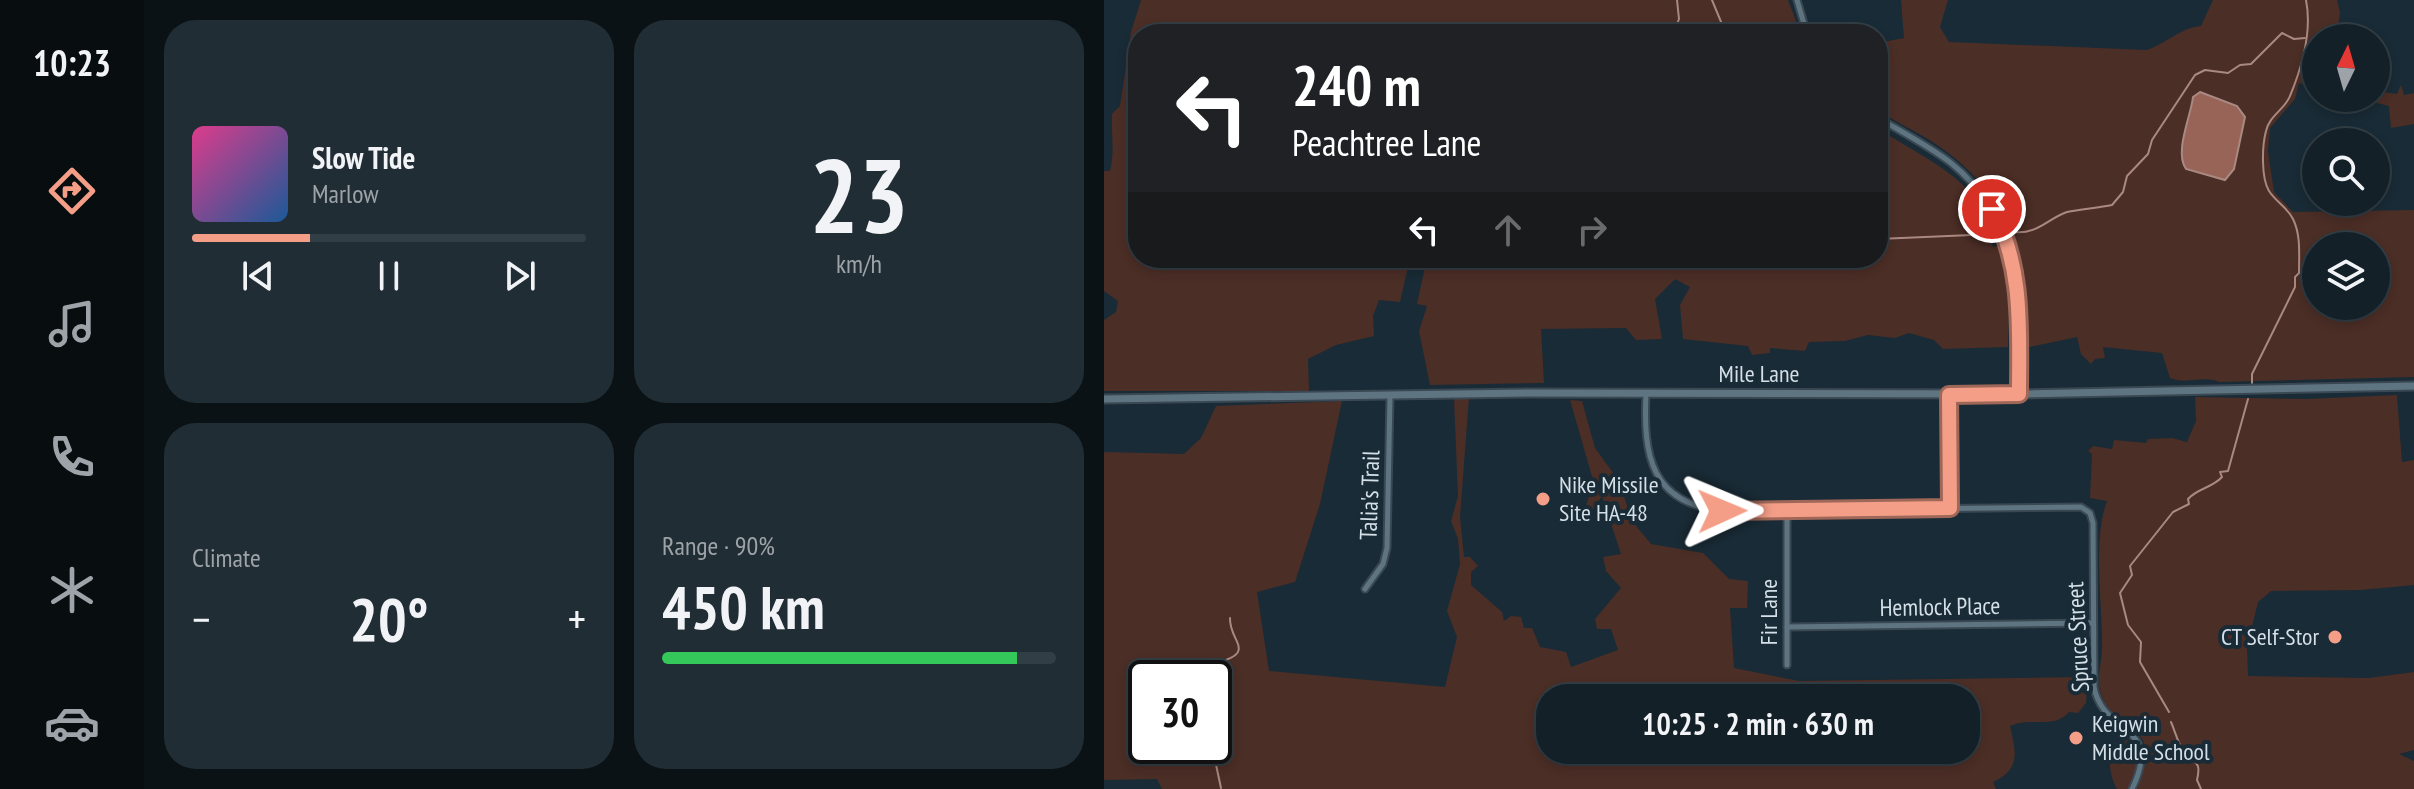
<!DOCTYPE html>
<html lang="en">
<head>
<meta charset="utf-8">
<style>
	body { margin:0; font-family:"PT Sans Narrow",sans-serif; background:#202d34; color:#f1f3f6; height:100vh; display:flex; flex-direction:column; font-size:30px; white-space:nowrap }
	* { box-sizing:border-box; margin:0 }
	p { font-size:26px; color:#9da3a8 }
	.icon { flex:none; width:44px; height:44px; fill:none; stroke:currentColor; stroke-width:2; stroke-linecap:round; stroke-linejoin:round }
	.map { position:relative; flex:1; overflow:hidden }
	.details { display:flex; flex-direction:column; gap:20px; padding:20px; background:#0a1216; width:960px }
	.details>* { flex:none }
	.hud { position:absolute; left:24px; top:24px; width:760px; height:244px; border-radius:32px; box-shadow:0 4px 12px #0003,0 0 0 2px #323e45; background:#202124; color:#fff; overflow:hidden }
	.needle { width:52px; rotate:5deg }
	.tools { position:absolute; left:1198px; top:24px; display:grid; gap:16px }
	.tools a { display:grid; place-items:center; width:88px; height:88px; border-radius:50%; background:#132028; box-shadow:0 4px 12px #0003,0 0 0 2px #323e45; font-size:40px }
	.speed { position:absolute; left:24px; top:660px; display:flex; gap:16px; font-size:40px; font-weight:700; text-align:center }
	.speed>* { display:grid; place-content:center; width:104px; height:104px; border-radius:50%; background:#132028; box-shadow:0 4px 12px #0003,0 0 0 2px #323e45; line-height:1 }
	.speed .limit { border:4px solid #111; border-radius:12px; background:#fff; color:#111 }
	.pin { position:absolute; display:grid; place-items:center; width:68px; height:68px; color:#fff; margin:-34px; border:4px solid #fff; border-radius:50%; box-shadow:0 2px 8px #0007 }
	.me { position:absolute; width:88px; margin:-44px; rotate:89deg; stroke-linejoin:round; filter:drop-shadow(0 0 6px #0008) }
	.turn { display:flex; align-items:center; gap:28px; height:168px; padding:0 32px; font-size:36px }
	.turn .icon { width:104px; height:104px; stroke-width:2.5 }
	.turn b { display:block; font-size:56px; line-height:68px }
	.lanes { display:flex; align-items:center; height:76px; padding:0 32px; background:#0003; justify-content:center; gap:40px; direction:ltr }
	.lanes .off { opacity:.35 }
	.big { font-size:60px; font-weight:700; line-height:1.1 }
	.details .tile { flex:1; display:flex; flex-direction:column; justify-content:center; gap:12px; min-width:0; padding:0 28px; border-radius:32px; background:#202d34 }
	.details .dial { align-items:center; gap:0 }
	.dial b { font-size:104px; line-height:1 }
	.song { display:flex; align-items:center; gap:24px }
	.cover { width:96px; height:96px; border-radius:12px; background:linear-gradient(135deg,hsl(330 70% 55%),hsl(210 70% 35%)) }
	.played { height:8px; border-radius:4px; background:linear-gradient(90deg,#f49e88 30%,#323e45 30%) }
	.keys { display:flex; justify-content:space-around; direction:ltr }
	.heat { display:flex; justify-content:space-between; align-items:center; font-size:44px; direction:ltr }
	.charge { height:12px; border-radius:6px; background:linear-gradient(90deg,#34c759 90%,#323e45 0) }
	.details .tiles { flex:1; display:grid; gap:20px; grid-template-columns:repeat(2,1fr) }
	.trip { position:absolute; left:432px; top:684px; width:444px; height:80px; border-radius:32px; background:#132028; box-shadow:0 4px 12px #0003,0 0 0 2px #323e45; font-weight:700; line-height:80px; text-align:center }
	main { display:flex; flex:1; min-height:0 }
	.dock { display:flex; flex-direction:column; width:144px; justify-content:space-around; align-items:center; background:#080d10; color:#9da3a8 }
	.dock .icon { width:56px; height:56px }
	.dock .selected { color:#f49e88 }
	.dock b { font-size:36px; color:#f1f3f6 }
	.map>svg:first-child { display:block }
	.green { fill:#4b2e26; fill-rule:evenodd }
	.water { fill:#986457; stroke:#aa8982; stroke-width:2 }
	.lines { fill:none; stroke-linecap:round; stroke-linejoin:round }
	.stream { stroke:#aa8982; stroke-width:2 }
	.minor-casing { stroke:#394852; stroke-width:9 }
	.tertiary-casing { stroke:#394852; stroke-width:11 }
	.minor { stroke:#5f7481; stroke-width:5 }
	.tertiary { stroke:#5f7481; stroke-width:7 }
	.route-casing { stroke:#9f6758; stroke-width:20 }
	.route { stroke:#f49e88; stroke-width:14 }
	.poi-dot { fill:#f49e88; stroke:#192b36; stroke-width:3 }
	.labels { text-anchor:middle; stroke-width:8; stroke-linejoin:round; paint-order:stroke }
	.street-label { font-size:24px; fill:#d4dfe7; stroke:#192b36 }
	.poi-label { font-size:24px; fill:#d4dfe7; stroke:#192b36; text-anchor:start }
</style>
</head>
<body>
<main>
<nav class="dock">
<b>10:23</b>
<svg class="icon selected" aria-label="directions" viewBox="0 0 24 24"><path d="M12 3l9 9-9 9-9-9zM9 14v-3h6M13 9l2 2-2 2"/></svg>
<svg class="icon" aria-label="music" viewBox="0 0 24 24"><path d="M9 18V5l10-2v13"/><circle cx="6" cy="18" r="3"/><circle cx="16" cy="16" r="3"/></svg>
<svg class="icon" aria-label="phone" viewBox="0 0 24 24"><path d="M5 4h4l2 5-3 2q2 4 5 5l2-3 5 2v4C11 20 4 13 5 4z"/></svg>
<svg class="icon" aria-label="climate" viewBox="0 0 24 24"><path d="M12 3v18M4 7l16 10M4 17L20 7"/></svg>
<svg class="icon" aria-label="car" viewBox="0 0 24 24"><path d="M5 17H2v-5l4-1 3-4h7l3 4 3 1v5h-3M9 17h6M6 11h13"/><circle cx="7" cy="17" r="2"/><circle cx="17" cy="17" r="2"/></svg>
</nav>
<section class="details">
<div class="tiles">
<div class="tile">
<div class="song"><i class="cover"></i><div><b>Slow Tide</b><p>Marlow</p></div></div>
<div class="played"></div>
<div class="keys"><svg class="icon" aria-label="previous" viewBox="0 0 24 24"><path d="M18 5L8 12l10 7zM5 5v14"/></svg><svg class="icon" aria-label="pause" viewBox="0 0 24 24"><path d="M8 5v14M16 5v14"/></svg><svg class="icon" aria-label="next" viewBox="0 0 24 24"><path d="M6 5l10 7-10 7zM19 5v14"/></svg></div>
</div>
<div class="tile dial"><b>23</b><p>km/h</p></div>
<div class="tile"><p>Climate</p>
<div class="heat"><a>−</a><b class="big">20°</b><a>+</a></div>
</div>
<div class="tile"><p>Range · 90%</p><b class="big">450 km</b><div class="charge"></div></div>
</div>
</section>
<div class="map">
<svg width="1310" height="789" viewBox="0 0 1310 789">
	<rect width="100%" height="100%" fill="#192b36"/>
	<g class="green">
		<path d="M37 0H684L697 34H34V258H306L296 302 275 300 269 316 270 336 232 345 204 359 205 391H0V320L12 312 14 301 0 291V171H6C11 151 7 134 8 114L16 106 27 32Z"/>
		<path d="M797 0H844L836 27 845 42 1043 50C1063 43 1076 28 1097 26L1109 0H1233L1236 12 1233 38H1212V87L1195 83 1191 99 1166 128 1164 151 1170 192 1189 212 1310 210V377L1115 382C1098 375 1083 385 1066 378L1058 353 999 347 1001 358 991 359 987 364 977 354 973 337 925 347C916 256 911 195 827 141 810 130 791 122 774 110V43L800 38ZM1096 92 1133 106 1078 150 1088 102ZM1212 246H1272V306H1212Z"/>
		<polygon points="1297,85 1300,95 1310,93 1310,124 1287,128 1285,106 1253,98 1272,98 1272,91 1293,94"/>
		<path d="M774 128C809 153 863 173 881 216 885 226 886 237 889 247L897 245C905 280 905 312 904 347L839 349 830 340 805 333 791 338 764 335 741 341 705 342 701 351 666 348V353L648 355 644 346 579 339 576 305 586 287 571 279 551 299 558 339 532 340 522 328 437 329 440 383 326 385 315 331 323 306 313 304 323 258H774Z"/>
		<path d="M1293 395 1298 462 1310 460V585L1257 590 1167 591 1154 602 1143 648 1144 676 1265 678 1310 672V750L1295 754 1310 761V789H1033C1063 716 1010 740 996 691 992 677 998 663 998 649 999 605 988 541 1003 501L986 498 988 454 984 451 989 446 1008 449 1010 440 1042 443 1044 439 1068 438 1083 442 1092 421 1091 397 1202 399Z"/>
		<path d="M365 397 356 517 360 557H366L374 566 367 572V585L398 612 400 621 407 616 417 617 420 628H428L436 647 462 652 467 667 514 650 507 629H493L491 619 517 588 502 571 499 557 517 554 498 496 487 513 481 511 489 480 466 400 478 401 491 448 515 481 528 521 547 544 599 553 625 579 644 581 643 608H626L630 668 695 681 979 677 984 670 982 703 974 713 965 712C950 730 926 716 906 726 912 753 917 769 889 782L892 789H58L53 779 0 780V452L80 454 97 438 112 406 238 401 216 504 191 582 153 592 165 671 341 687 353 637 343 611 356 564 354 539 347 521 354 496 350 399ZM42 678H110V746H42ZM446 698H862V750H446Z"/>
		<path d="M1022 738 1032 746 1035 761 1024 789H1013C1005 775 1002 753 1013 741Z"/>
	</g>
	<path class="water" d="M1096 92 1133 106 1141 117 1130 169 1121 180 1082 169C1070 152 1087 116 1089 97Z"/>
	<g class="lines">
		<g class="stream">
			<polyline points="608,0 620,29 637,34"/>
			<polyline points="569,34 575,19 573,0"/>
			<polyline points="656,34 670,30 690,34"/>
			<path d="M909 232C933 235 943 219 963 212 976 209 994 208 1008 205L1019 192 1023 176 1044 154 1048 140 1091 75 1101 70 1124 73 1136 65 1147 64 1178 33 1190 39 1201 38"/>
			<polyline points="774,239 891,234"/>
			<path d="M1148 383V374L1191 287V277L1195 273C1195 255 1197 235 1189 219 1183 207 1172 202 1165 191 1157 178 1158 146 1162 131 1165 116 1181 109 1186 96 1198 67 1208 30 1202 0"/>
			<path d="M1065 712 1036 662 1037 642 1024 625 1016 593 1028 575 1026 566 1069 512 1085 504 1084 499C1094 488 1108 488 1118 477L1116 472 1124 471 1144 399"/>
			<path d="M1067 722C1071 731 1075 747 1081 753 1093 764 1097 763 1093 780L1097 789"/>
			<path d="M110 727 114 710 112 663C154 652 125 642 126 618"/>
			<polyline points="108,746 117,788"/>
		</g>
		<g class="minor-casing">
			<g id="minor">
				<polyline points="693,0 703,34"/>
				<path d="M774 118C798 132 825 146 847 163 923 225 914 306 915 394"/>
				<path d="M542 394C539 456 547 503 618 511L977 507 986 513 989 523 990 687C999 736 1060 723 1028 789"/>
				<polyline points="845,395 846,508"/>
				<polyline points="261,589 279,564 283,548 286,396"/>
				<polyline points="683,627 989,623"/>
				<polyline points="683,665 683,510"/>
			</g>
		</g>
		<g class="tertiary-casing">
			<polyline id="tertiary" points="0,399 423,393 915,394 1310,386"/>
		</g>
		<use href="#minor" class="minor"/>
		<use href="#tertiary" class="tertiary"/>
	</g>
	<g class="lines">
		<g class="route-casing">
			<path id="route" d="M618 511 846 508 845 395 915 394C915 331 920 266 888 209"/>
		</g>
		<use href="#route" class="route"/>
	</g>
	<g class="poi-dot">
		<circle cx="439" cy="499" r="8"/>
		<circle cx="1231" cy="637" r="8"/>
		<circle cx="972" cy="738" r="8"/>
	</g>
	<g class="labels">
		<g class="street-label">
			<text x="655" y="382">Mile Lane</text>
			<text transform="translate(266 495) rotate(-88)" y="8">Talia's Trail</text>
			<text transform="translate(836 607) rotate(-1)" y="8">Hemlock Place</text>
			<text transform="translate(665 612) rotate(-90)" y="8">Fir Lane</text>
			<text transform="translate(974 637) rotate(-93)" y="8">Spruce Street</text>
		</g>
		<g class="poi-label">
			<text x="455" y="493">Nike Missile<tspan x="455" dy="28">Site HA-48</tspan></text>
			<text x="1215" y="645" text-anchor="end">CT Self-Stor</text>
			<text x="988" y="732">Keigwin<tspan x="988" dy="28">Middle School</tspan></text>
		</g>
	</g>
</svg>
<div class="tools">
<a><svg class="needle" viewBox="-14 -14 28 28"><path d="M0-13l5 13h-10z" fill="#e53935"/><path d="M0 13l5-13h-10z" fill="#9da3a8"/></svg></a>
<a><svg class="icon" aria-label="search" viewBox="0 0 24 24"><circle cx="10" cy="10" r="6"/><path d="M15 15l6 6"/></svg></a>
<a><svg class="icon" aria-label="layers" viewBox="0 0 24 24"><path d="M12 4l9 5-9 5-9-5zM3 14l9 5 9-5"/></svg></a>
</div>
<div class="speed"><div class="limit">30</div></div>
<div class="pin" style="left:888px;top:209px;background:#d93025"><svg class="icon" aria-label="arrive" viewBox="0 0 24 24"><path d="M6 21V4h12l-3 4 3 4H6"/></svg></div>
<svg class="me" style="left:618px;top:511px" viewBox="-20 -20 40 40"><path d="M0-17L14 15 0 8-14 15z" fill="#f49e88" stroke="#fff" stroke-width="4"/></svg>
<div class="trip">10:25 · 2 min · 630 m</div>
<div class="hud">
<div class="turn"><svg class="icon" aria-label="left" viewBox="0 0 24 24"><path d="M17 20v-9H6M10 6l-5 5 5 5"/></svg><div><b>240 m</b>Peachtree Lane</div></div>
<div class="lanes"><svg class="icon" aria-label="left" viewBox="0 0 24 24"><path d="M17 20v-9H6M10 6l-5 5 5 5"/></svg><svg class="icon off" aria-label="ahead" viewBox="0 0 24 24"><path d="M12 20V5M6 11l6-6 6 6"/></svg><svg class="icon off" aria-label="right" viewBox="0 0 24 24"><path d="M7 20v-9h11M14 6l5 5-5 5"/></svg></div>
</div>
</div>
</main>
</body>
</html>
